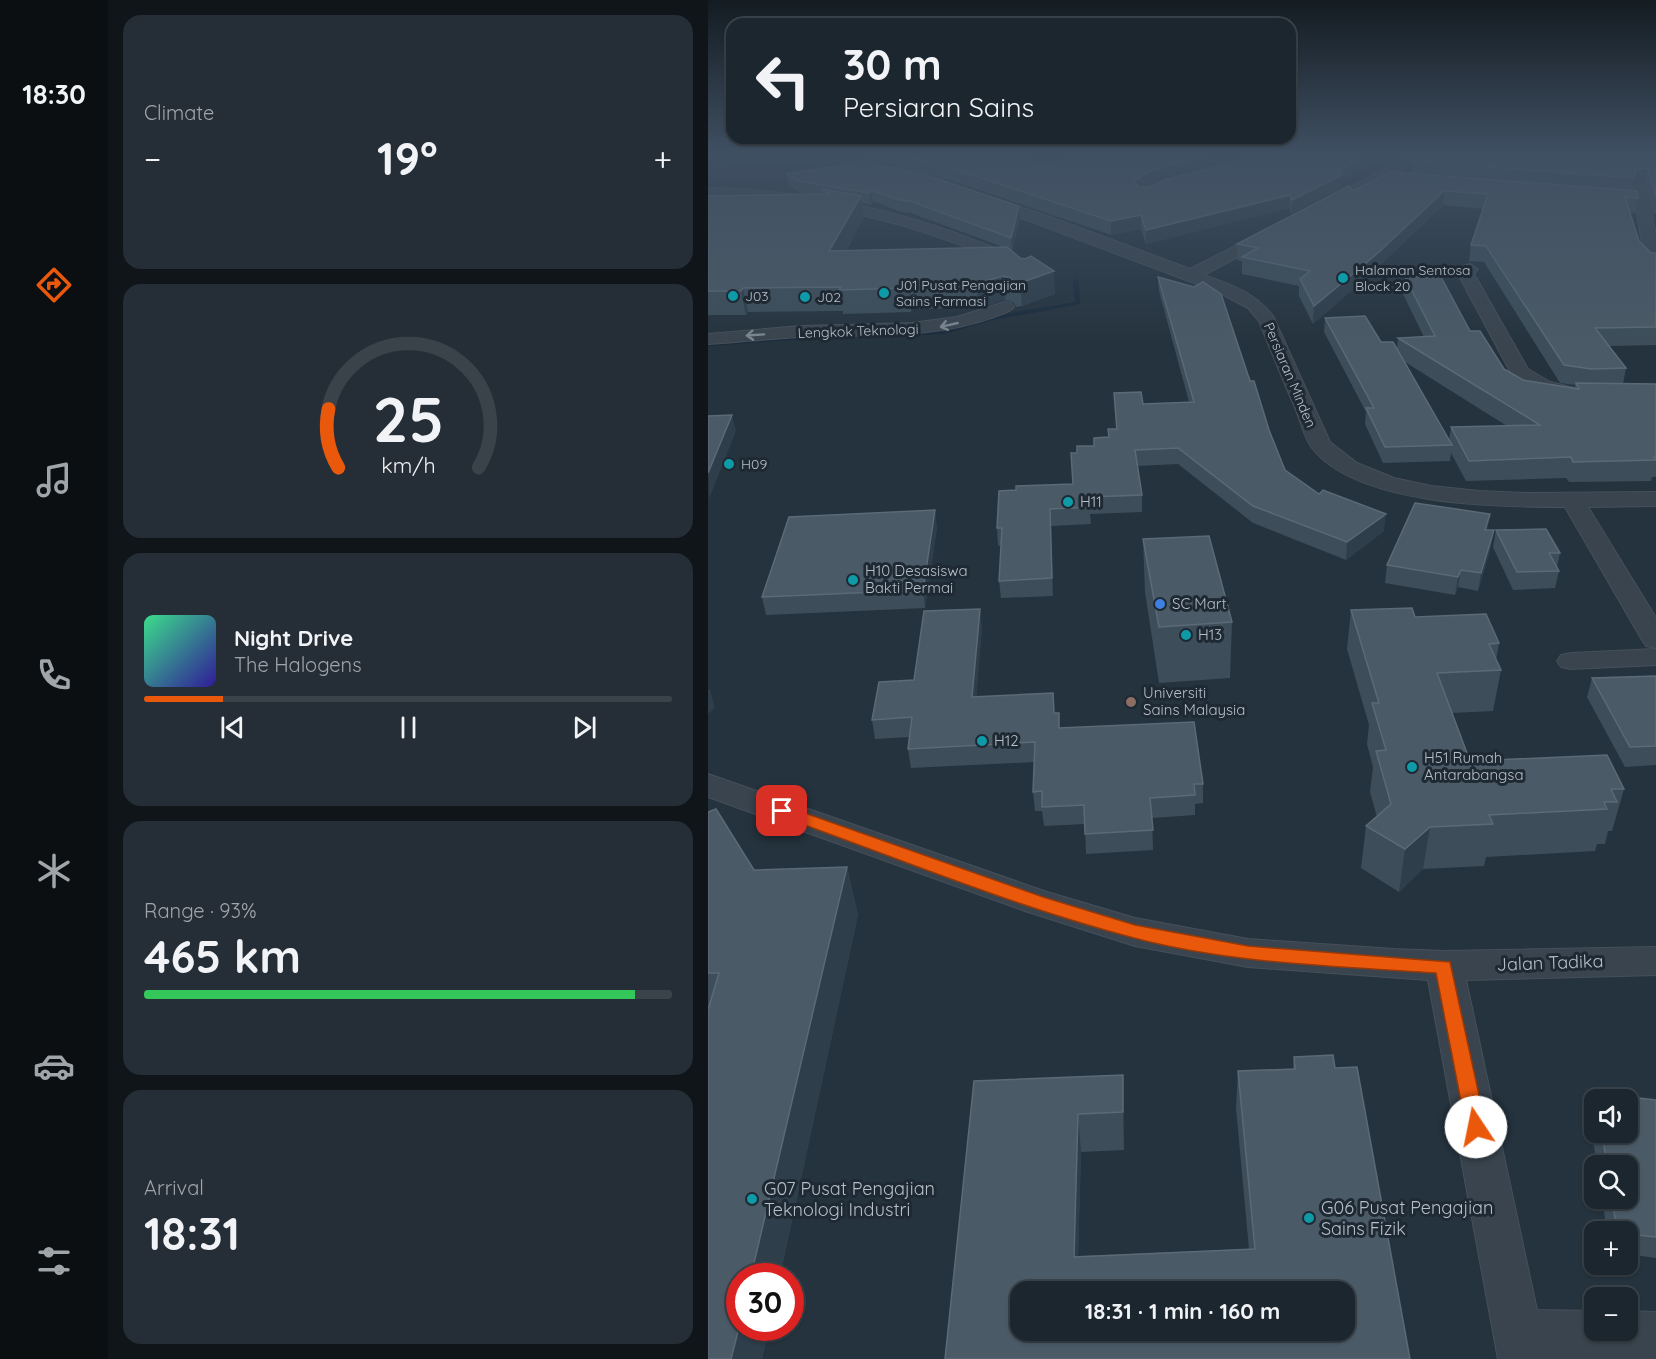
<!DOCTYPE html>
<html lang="en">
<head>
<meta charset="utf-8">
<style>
	body { margin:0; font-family:Quicksand,sans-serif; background:#252e36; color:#f1f3f6; height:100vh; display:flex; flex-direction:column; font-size:22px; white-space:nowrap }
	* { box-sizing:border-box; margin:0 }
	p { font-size:20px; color:#a0a5aa }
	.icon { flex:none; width:33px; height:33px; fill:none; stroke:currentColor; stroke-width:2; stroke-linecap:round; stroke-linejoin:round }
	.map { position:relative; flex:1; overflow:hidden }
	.details { display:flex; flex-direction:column; gap:15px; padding:15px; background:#0f1519; width:600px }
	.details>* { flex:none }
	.hud { position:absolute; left:18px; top:18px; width:570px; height:126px; border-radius:18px; box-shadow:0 2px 4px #0004,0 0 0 2px #3a434a; background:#1c262e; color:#f1f3f6; overflow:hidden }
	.tools { position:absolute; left:876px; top:1089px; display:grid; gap:12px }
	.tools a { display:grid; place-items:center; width:54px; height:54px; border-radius:12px; background:#1c262e; box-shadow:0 2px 4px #0004,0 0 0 2px #3a434a; font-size:30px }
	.speed { position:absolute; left:18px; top:1263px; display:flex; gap:12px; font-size:30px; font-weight:700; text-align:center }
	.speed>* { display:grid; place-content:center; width:78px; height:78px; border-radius:50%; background:#1c262e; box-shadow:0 2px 4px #0004,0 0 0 2px #3a434a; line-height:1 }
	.speed .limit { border:9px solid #d22; background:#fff; color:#111 }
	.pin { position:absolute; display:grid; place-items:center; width:51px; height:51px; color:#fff; margin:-26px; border-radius:12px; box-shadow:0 3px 9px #0006 }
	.me { position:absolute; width:66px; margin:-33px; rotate:349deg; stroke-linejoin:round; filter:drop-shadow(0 0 4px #0008) }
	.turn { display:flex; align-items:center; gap:21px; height:126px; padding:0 18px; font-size:27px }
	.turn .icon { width:78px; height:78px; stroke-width:2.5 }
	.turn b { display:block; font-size:42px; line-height:51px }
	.big { font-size:45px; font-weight:800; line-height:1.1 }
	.details .card { flex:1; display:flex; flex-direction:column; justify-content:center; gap:9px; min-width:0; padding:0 21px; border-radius:18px; background:#252e36 }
	.details .dial { align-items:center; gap:0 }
	.dial svg { height:156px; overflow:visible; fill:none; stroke:#3a434a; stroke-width:7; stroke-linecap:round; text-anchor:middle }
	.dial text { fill:#f1f3f6; stroke:none }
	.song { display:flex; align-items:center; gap:18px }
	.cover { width:72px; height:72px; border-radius:9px; background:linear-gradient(135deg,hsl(150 70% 55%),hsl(250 70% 35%)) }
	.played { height:6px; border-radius:3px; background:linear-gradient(90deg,#ea580c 15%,#3a434a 15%) }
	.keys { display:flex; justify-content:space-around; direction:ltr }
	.heat { display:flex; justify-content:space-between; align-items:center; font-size:33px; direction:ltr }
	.charge { height:9px; border-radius:4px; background:linear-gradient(90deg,#34c759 93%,#3a434a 0) }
	.trip { position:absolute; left:302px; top:1281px; width:345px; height:60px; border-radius:18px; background:#1c262e; box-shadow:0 2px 4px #0004,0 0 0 2px #3a434a; font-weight:800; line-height:60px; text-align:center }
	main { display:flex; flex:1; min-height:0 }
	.tab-bar { display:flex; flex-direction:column; width:108px; justify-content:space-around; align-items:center; background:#0b0f12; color:#a0a5aa }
	.tab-bar .icon { width:42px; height:42px }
	.tab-bar .active { color:#ea580c }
	.tab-bar b { font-size:27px; color:#f1f3f6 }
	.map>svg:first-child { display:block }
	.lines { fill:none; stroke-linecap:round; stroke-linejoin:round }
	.stream { fill:#192b3c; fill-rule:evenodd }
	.street-casing { stroke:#45505a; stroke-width:2 }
	.street { fill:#39444e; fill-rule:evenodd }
	.wall { fill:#3d4e5a; fill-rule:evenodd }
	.shaded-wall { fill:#2e3e4a }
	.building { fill:#4a5a66; stroke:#5b6a76; stroke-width:1.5; fill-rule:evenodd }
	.oneway { stroke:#7d8892 }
	.route { fill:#ea580c; stroke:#983908; stroke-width:1.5 }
	.culture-dot { fill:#0f9aa8; stroke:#1e2933; stroke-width:2 }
	.shop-dot { fill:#3f7fe0; stroke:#1e2933; stroke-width:2 }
	.education-dot { fill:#8d6e63; stroke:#1e2933; stroke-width:2 }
	.labels { text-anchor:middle; stroke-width:6; stroke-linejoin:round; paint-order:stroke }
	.far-poi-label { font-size:14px; fill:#b5bfc9; stroke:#1e2933; text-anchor:start }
	.far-street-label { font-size:14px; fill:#b5bfc9; stroke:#1e2933 }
	.poi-label { font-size:15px; fill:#b5bfc9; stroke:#1e2933; text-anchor:start }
	.near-street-label { font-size:18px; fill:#b5bfc9; stroke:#1e2933 }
	.near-poi-label { font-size:18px; fill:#b5bfc9; stroke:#1e2933; text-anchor:start }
</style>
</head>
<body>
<main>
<nav class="tab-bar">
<b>18:30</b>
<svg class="icon active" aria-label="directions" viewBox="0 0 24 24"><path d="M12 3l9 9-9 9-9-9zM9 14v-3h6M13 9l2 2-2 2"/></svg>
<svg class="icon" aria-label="music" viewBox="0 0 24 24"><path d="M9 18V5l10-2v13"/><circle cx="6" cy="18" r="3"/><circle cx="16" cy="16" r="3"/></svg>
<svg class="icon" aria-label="phone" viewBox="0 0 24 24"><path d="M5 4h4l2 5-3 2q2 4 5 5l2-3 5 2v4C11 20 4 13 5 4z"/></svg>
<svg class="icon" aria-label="climate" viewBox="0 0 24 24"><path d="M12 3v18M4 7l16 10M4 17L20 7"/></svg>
<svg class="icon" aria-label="car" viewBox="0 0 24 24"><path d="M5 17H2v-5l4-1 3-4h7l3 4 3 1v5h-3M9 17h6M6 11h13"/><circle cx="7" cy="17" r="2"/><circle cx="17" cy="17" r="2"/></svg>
<svg class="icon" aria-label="filters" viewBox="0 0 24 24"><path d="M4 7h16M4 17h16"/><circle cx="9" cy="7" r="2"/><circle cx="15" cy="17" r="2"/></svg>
</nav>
<section class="details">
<div class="card"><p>Climate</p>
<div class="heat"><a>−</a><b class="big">19°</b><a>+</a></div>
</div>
<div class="card dial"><svg viewBox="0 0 100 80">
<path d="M14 69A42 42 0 1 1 86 69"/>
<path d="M14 69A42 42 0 0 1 9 39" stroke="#ea580c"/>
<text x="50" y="56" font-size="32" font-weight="700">25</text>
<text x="50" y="72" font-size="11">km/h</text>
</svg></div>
<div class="card">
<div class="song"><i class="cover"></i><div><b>Night Drive</b><p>The Halogens</p></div></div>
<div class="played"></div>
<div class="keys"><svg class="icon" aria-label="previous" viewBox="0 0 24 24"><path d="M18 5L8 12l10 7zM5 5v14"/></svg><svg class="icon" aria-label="pause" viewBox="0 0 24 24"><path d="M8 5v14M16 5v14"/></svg><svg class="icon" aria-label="next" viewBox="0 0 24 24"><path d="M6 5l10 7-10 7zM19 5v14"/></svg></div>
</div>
<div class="card"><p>Range · 93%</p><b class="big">465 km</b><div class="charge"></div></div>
<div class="card"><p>Arrival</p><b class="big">18:31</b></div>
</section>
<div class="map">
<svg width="948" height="1359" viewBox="0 0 948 1359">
	<rect width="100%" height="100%" fill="#25333e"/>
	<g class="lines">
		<g class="stream">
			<polygon points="49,154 55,154 0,165 0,163"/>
			<polygon points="368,279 371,281 372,304 286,320 236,334 97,339 0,346 0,342 97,335 236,330 285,316 367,302 365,281"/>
		</g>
		<g class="street-casing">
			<g id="street">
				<polygon points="165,154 182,154 180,157 162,164 193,171 195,174 193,177 188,178 150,168 149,165 153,157"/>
				<polygon points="700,154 714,154 695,170 615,212 610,213 603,209 685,164"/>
				<polygon points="932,183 939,187 948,236 948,263 942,261 935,251 925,187"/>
				<path d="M0 188C110 190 214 214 314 260L316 263 314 266H302C206 221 106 199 0 196Z"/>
				<path d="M276 195 348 219 482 269 559 230H569L572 233 569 236 496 275C524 285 546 292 565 316L622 442 649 463 686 478 723 486 771 491 820 493 948 492V506L880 507 948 618V648L938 646 934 640 857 507C789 507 650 506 604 448 596 438 593 422 588 410 575 380 563 351 551 321L540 308 510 292 271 202 269 199 271 196Z"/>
				<polygon points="762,264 770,269 766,274 820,369 842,382 867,388 870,392 867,396 860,398 829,391 805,377 750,274 756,266"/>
				<path d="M297 302 303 303 306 307C301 313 293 314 286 317 223 340 156 334 91 337 61 339 30 342 0 344V334L93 326 203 323 249 317Z"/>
				<polygon points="948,649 948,665 863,669 853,667 849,661 853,655 863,653"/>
				<polygon points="0,774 339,892 427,918 540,939 686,949 736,951 948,947 948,975 758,980 829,1310 886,1311 886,1330 920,1330 920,1311 948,1312 948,1359 790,1359 720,980 540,967 427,946 317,911 0,797"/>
			</g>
		</g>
		<use href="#street" class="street"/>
	</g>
	<g class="wall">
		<polygon points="138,154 159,154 151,156"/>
		<path d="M172 154H676L633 183V188L583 214 581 208 438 244 433 229 403 235 242 180 187 168V164L173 161ZM468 177 441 187H438L444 183Z"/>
		<path d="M948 154V214H946L937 182 925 183 924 191 930 198 927 213 922 212 931 241 943 253H948V345L901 346 918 368 915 384H948V477H944L943 481 861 482 858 478 758 481 743 453 742 461 675 463 657 424 658 412 616 332 617 318 673 342 689 348 690 338 716 337 695 294 697 277 762 331 796 369 815 380 867 388V385L852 383 776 262 761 261 763 245 775 209 735 205 668 269 605 324 591 296V286L534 274V261L529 260V244L645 191 703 174 705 161ZM697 362 799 426 743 427 741 440Z"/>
		<path d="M79 174 312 218 304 251 302 250 347 294 314 306 308 307 305 302 297 300 271 308 204 309 203 312 135 314V311L40 312 38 315H0V196L102 194 92 193 81 185ZM165 201 193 212 203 213 295 247 138 251 156 217 154 203 163 205Z"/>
		<polygon points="450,277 542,381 577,470 611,494 676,531 638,560 545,523 470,464 429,466 434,495 434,512 382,514 383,524 343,526 345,596 293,598 291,581 293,545 290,546 289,528 308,490 365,484 369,453 386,446 400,437 400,429 408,429 406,393 435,404 481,402 451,291"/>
		<polygon points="782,514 779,530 783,547 770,591 750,587 747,595 677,583 679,565"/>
		<polygon points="229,527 217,608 58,615 54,597"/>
		<polygon points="788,530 852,553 849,567 851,571 847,588 805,590 785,547"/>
		<polygon points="435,539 524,622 522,678 451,683 437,592"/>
		<polygon points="643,610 791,643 788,660 793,670 785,711 744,713 762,761 916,789 904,831 900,831 897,844 889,844 887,851 778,857 776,866 715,869 691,892 653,868 658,826 669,817 662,792 665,767 659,744 661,725 639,649"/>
		<polygon points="274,627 268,697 346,713 352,728 495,784 495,803 487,804 487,815 444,818 445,850 378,854 377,824 336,826 334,811 327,811 325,792 326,762 203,768 200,749 201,737 167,739 164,720 206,680"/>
		<polygon points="948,676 948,765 917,767 879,697 884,678"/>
		<polygon points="0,812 46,870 139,867 150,915 72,1276 32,1276 61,1328 54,1359 0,1359"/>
		<polygon points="586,1057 627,1068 702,1359 237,1359 266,1081 416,1113 416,1150 373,1152 370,1256 541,1249 528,1108 530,1071 585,1069"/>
		<path d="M888 1093 948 1100V1258L920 1254V1232H899L894 1198H920V1166H889L881 1114ZM886 1100H920V1132H886Z"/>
	</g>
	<g class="shaded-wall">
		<polygon points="150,154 159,154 151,156"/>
		<polygon points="330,154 389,154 323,168 318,161 322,155"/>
		<polygon points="511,154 560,154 444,183 426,194 426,181 444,170"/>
		<polygon points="658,154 676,154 633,183 633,188 583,214 584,200 632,171"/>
		<polygon points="940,168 937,182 925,183 928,169"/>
		<polygon points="163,190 165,201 163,205 161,193"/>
		<polygon points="736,191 735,205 668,269 605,324 606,306"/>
		<polygon points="582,195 581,208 438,244 438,230"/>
		<polygon points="153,196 156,217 125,273 121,251"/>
		<polygon points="311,206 312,218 304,251 303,238"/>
		<polygon points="433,215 433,229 403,235 403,221"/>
		<polygon points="346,271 347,294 314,306 312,283"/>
		<polygon points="295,276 297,300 271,308 268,284"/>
		<polygon points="201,285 204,309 203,312 200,288"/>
		<polygon points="35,288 40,312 38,315 33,291"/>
		<polygon points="24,415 28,431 1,499 0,473"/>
		<polygon points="342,509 343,526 345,596 344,578"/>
		<polygon points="227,510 229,527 217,608 215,590"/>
		<polygon points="678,514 676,531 638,560 639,542"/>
		<polygon points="782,514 779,531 777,530"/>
		<polygon points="786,530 783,547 770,591 773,573"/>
		<polygon points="753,570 750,587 747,595 750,577"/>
		<polygon points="272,609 274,627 267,716 264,697"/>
		<polygon points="2,689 7,708 0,714 0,690"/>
		<polygon points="722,827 715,869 691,892 697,849"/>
		<polygon points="139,867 150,915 72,1276 43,1276"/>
		<polygon points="415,1075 416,1113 416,1150 415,1112"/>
		<polygon points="370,1114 373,1152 369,1292 366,1257"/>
		<polygon points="32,1324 32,1328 61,1328 54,1359 23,1359"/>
	</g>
	<g class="building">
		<polygon points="195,154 330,154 322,155 318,161 328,166 386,154 511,154 444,170 426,181 430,187 441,187 456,180 559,154 658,154 632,171 634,175 584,200 582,195 438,230 433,215 403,221 240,167 186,155"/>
		<polygon points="721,154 948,154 948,196 940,168 928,169 926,178 705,161"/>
		<polygon points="157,161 230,179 311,206 303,238 202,201 191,200 163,190 161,193 90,181 79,174"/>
		<polygon points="683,172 929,191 930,198 917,197 931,241 943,253 948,253 948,327 887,328 918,368 883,369 856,365 778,246 763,245 780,194 736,191 670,253 606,306 592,279 602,271 534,257 550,248 529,244 641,186 645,191"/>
		<polygon points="113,189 153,196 121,251 299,247 312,258 317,259 323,256 346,271 312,283 306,283 303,278 295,276 268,284 201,285 200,288 131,290 133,287 35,288 33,291 0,291 0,196 121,194"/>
		<polygon points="450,277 486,287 495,282 513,294 542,381 546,381 561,430 577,470 611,494 615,490 678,514 639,542 545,506 470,448 427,450 434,495 381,497 382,507 342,509 344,578 291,581 294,528 289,528 291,491 308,490 308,486 365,484 363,453 369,453 369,446 386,446 386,438 401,437 400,429 409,429 406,393 433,392 435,404 486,402"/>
		<polygon points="697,277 733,277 762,331 772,331 796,369 815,380 871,389 868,383 948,384 948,457 946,457 948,460 865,462 863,457 761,461 743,427 832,425 690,338 727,336"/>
		<polygon points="657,316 673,342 685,342 744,445 677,447 658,408 666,408 617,318"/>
		<polygon points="24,415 0,473 0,416"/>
		<polygon points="707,503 782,514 777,530 786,530 773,573 753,570 750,577 679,565"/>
		<polygon points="227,510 215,590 54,597 81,517"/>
		<polygon points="838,529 852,553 841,553 851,571 809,572 788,530"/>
		<polygon points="501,536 524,622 451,627 435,539"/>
		<polygon points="704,608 707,617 778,614 791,643 781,644 793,670 729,673 762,761 899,755 916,789 903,789 909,802 896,802 899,809 781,815 785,824 722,827 697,849 658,826 683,804 668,751 678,750 664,703 671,703 643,610"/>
		<polygon points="272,609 264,697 345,693 346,713 351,713 351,728 486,722 495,784 486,784 487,795 442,798 445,830 377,834 376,805 334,807 334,791 325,792 327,742 200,749 204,717 164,720 171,682 206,680 216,611"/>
		<polygon points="948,676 948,746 922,747 884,678"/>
		<polygon points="8,809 46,870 139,867 43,1276 32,1276 32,1324 23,1359 0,1359 0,1010 11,973 0,973 0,812"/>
		<path d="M625 1055 627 1068 649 1067 702 1359H237L266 1081 415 1075V1112L370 1114 366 1257 547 1249 530 1071 587 1069 586 1057ZM312 1292H636V1330H312Z"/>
		<polygon points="888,1093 948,1100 948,1237 920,1234 920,1232 909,1232 904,1198 920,1198 920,1166 899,1166 894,1132 920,1132 920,1100 889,1100"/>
	</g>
	<defs><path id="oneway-shaft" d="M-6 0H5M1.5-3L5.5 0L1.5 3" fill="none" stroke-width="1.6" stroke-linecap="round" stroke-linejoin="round" transform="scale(1.5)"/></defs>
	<g class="oneway">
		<use href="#oneway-shaft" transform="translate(241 325) rotate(167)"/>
		<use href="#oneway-shaft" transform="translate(47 335) rotate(176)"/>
	</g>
	<linearGradient id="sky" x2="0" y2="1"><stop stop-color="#141c22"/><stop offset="0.45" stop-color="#405063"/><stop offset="1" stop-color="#405063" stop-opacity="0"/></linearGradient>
	<rect width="948" height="344" fill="url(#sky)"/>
	<path class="route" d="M74 805 335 897 427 925 540 946 742 962 778 1127 775 1133 768 1136 761 1133 758 1127 728 973C627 966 524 964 426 938 304 906 187 857 69 815L66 811 69 807Z"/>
	<g class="culture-dot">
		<circle cx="635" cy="278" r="6"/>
		<circle cx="176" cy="293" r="6"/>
		<circle cx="25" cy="296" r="6"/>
		<circle cx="97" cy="297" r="6"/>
		<circle cx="21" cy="464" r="6"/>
		<circle cx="360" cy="502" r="6"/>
		<circle cx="145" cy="580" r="6"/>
		<circle cx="478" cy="635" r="6"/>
		<circle cx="274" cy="741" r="6"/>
		<circle cx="704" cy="767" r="6"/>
		<circle cx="44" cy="1199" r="6"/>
		<circle cx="601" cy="1218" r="6"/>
	</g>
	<circle class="shop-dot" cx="452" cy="604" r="6"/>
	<circle class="education-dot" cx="423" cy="702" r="6"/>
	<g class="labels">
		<g class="far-poi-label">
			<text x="647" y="275">Halaman Sentosa<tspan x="647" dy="16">Block 20</tspan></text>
			<text x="188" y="290">J01 Pusat Pengajian<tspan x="188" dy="16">Sains Farmasi</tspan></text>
			<text x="37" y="301">J03</text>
			<text x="109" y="302">J02</text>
			<text x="33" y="469">H09</text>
		</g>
		<g class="far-street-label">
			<text transform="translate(150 331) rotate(-2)" y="5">Lengkok Teknologi</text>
			<text transform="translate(582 375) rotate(67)" y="5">Persiaran Minden</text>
		</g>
		<g class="poi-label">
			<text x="372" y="507">H11</text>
			<text x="157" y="576">H10 Desasiswa<tspan x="157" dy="17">Bakti Permai</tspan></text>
			<text x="464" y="609">SC Mart</text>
			<text x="490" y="640">H13</text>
			<text x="435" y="698">Universiti<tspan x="435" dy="17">Sains Malaysia</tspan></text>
			<text x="286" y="746">H12</text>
			<text x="716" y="763">H51 Rumah<tspan x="716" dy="17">Antarabangsa</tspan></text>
		</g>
		<g class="near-street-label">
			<text transform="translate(842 963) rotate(-2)" y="6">Jalan Tadika</text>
		</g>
		<g class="near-poi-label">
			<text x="56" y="1195">G07 Pusat Pengajian<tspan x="56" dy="21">Teknologi Industri</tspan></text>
			<text x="613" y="1214">G06 Pusat Pengajian<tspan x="613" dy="21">Sains Fizik</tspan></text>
		</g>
	</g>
</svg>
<div class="tools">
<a><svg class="icon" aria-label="sound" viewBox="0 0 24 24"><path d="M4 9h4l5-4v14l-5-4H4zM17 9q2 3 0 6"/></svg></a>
<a><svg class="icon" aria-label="search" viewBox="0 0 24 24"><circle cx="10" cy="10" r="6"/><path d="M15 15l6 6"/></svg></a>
<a>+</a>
<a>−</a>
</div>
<div class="speed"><div class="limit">30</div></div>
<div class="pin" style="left:74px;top:811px;background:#d93025"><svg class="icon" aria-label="arrive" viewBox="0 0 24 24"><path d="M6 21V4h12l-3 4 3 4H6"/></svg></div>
<svg class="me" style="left:768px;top:1127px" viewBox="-20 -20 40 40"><circle r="19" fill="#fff"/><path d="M0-13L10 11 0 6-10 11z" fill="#ea580c"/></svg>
<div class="trip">18:31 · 1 min · 160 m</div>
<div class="hud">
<div class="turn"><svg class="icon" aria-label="left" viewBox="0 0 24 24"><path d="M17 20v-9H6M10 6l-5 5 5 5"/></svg><div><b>30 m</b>Persiaran Sains</div></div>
</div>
</div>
</main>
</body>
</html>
